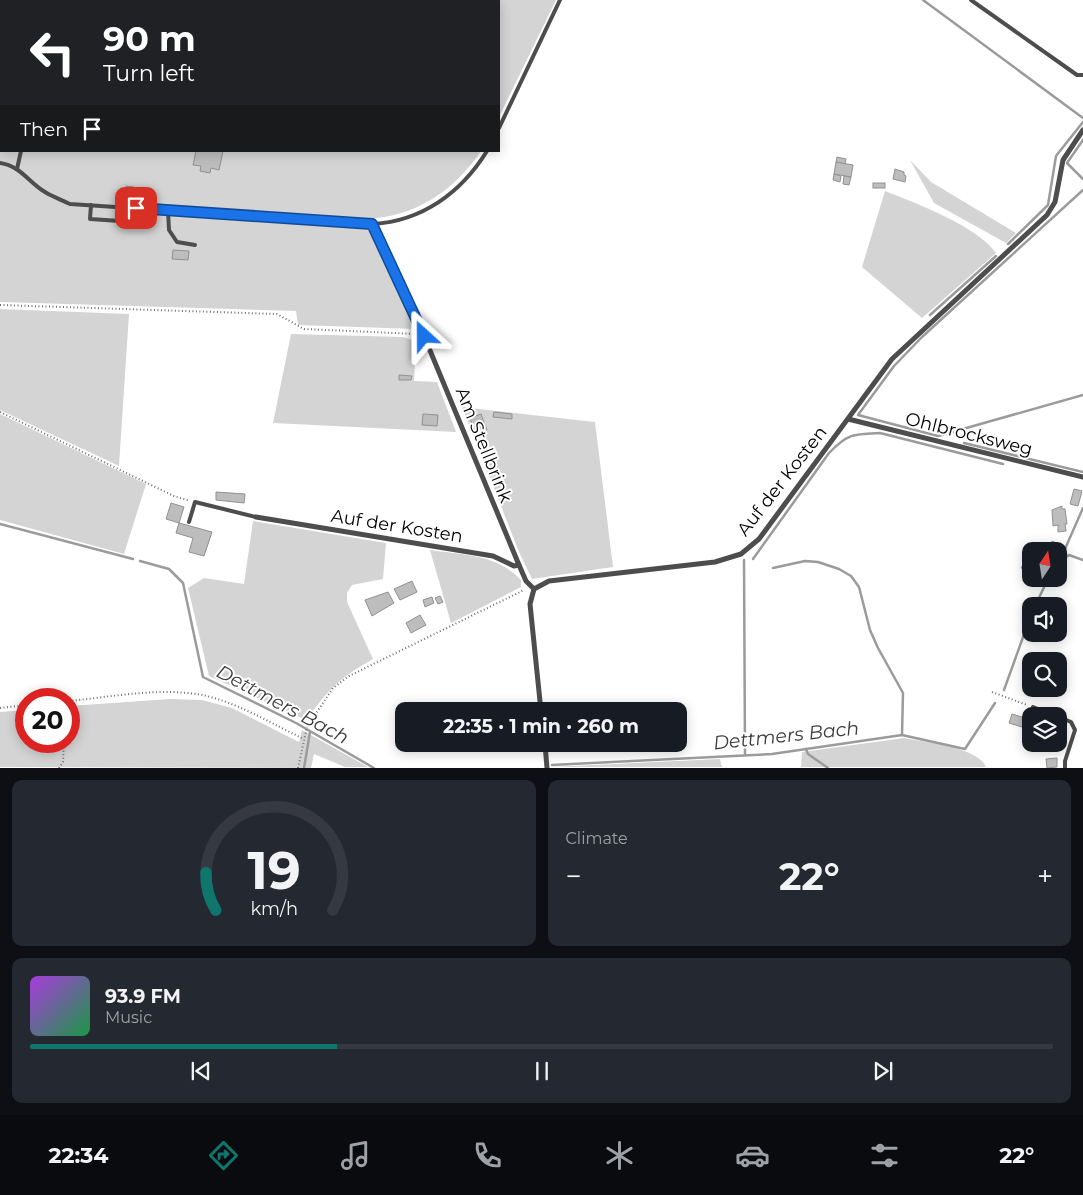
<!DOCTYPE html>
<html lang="en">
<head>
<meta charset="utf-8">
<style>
	body { margin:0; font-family:Montserrat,sans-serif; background:#242831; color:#f1f3f6; height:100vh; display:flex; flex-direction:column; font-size:19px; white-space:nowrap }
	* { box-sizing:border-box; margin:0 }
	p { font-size:16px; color:#9ea1a6 }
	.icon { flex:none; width:28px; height:28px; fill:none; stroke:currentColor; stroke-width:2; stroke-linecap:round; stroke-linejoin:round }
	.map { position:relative; height:768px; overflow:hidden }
	.details { display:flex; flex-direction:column; gap:12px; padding:12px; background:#0d0f14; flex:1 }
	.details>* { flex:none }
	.top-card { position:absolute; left:0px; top:0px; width:500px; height:152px; box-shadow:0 2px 12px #0003; background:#202124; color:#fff; overflow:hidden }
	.needle { width:32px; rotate:12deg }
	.buttons { position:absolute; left:1022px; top:542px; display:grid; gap:10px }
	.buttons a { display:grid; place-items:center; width:45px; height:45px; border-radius:10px; background:#171b24; box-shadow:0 2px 12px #0003; font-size:25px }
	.speed { position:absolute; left:15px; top:688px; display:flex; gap:10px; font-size:25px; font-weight:700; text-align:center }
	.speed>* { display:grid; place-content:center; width:65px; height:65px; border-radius:50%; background:#171b24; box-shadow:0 2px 12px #0003; line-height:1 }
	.speed .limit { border:8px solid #d22; background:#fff; color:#111 }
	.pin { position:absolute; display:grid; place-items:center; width:42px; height:42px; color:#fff; margin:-21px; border-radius:10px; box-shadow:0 2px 8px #0006 }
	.me { position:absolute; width:55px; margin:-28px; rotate:336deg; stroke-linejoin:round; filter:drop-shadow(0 0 4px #0008) }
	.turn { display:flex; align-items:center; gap:18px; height:105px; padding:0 20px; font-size:22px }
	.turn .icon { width:65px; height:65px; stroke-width:2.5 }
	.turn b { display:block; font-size:35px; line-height:42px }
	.then { display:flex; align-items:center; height:48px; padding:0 20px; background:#0003; gap:10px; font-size:19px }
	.big { font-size:38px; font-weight:700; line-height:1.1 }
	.details .tile { flex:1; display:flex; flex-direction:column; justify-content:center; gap:8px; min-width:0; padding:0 18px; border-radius:10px; background:#242831 }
	.details .dial { align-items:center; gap:0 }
	.dial svg { height:130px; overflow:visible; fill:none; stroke:#363941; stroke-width:7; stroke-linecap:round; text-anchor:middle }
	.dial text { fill:#f1f3f6; stroke:none }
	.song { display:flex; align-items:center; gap:15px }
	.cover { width:60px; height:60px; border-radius:8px; background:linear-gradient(135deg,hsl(280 70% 55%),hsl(140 70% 35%)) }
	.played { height:5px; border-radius:2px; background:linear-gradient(90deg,#0f766e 30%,#363941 30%) }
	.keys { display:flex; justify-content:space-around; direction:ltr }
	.heat { display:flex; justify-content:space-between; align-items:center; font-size:28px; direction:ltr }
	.details .tiles { flex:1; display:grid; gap:12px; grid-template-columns:1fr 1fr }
	.tile:last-child { grid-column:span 2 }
	.trip { position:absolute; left:395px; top:702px; width:292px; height:50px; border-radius:10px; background:#171b24; box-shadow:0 2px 12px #0003; font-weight:700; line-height:50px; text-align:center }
	.tab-bar { display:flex; height:80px; justify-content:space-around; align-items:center; background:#090b0e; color:#9ea1a6 }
	.tab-bar .icon { width:35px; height:35px }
	.tab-bar .selected { color:#0f766e }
	.tab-bar b { font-size:22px; color:#f1f3f6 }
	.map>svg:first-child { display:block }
	.green { fill:#d4d4d4 }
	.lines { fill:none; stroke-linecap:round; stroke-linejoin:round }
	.stream { stroke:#9b9b9b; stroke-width:2.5 }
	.building { fill:#bdbdbd; stroke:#919191 }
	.path { stroke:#6f6f6f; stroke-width:2; stroke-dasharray:1 2.5; stroke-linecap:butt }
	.service { stroke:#4d4d4d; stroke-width:4 }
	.minor { stroke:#4d4d4d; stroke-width:5 }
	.route-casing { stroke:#114b97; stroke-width:12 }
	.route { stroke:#1a73e8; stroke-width:9 }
	.labels { text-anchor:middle; stroke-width:4; stroke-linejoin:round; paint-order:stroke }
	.street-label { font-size:18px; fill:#000; stroke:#fff }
	.water-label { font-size:19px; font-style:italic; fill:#3c3c3c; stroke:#fff }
</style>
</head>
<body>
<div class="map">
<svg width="1083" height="768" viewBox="0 0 1083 768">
	<rect width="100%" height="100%" fill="#fff"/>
	<g class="green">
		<path d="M0 0H556L499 117V1H1V151H481C455 190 415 217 367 219L416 329 298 325 296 311 0 302Z"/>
		<polygon points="910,160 931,182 1016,233 1006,243 934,203"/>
		<path d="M885 191C916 203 978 227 996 253L922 318 862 267Z"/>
		<polygon points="0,309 129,314 119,466 0,410"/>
		<polygon points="291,334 403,337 416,341 414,381 437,382 456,432 273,423"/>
		<polygon points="462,407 595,422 613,567 532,579 519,552"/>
		<polygon points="0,414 146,484 124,554 0,520"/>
		<path d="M253 521 386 543 383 579 352 585 347 593V602L373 659C338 679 330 688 306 720L209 676 188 588 204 578 244 584Z"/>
		<path d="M430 550C463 555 497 554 521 580V587L451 623Z"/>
		<polygon points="170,699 202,700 232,708 299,742 302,730 368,767 345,767 314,754 311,768 0,767 0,712 26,710 26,741 69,741 69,706"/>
		<path d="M904 738C924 742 978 747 986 767H801L802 752Z"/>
		<polygon points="720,759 722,767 552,767"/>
	</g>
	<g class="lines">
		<g class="stream">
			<polyline points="923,0 1083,118"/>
			<polyline points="1083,140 1067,163 1083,179"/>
			<polyline points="1083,190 922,337 894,366 858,415 938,436 1083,395"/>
			<polyline points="1008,244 1048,205 1056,156 1083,122"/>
			<polyline points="930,315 996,256"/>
			<polyline points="964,443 1083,472"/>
			<polyline points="0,524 133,559"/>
			<polyline points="1061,558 1083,508"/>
			<path d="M753 559 829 453C848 433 854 434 880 433L1003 464"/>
			<polyline points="744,560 745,755"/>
			<polyline points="140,561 169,569 183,583 203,677 296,723 374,768"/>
			<polyline points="1059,562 1069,555 1083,560"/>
			<polyline points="773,568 805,561 818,562 839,569 851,576 859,587 870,630 878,648 903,693 902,735"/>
			<polyline points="1035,606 1048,579"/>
			<polyline points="1004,690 1031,615"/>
			<polyline points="806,749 808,754 828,768"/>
			<polyline points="552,765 772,754 902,735 965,749 995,703"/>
			<polyline points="304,768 310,732"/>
		</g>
	</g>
	<g class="building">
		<polygon points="196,151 223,151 219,170 211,168 210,173 200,171 201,166 193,165"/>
		<polygon points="837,157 846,159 845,164 836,162"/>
		<polygon points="836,162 853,165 851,177 834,174"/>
		<polygon points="895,169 904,172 904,175 906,176 905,182 893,179"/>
		<polygon points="834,174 841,176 840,182 833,180"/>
		<polygon points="844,176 851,177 849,185 843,184"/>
		<rect x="873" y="183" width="12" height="5"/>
		<polygon points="126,186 134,187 134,195 126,194"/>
		<polygon points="173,250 189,251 188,260 172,259"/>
		<polygon points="399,375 412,376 411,380 399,380"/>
		<polygon points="494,412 512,414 512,419 493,417"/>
		<polygon points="423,414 438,415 437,426 422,425"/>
		<polygon points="481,414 485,425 474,430 470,418"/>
		<polygon points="485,425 487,430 476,435 474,430"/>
		<polygon points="1074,489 1082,491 1078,506 1070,504"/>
		<polygon points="216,492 245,494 244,503 216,500"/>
		<polygon points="171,503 184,507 179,523 166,519"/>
		<polygon points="1062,506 1062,509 1065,509 1067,524 1065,524 1066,531 1058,532 1058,525 1053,526 1052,510"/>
		<polygon points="179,523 212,532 204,556 189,552 193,538 176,533"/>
		<polygon points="1052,541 1059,544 1056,551 1048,549"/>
		<polygon points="1027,559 1031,560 1031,575 1023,573 1024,569 1021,568"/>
		<polygon points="1029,574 1031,575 1031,579 1037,579 1034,584 1026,582"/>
		<polygon points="412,581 417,592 400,600 394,589"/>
		<polygon points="388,592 394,603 372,616 365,600"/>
		<polygon points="440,596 443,602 438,604 435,598"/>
		<polygon points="432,597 434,603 425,607 423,600"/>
		<polygon points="420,615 426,625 411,633 406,623"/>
		<polygon points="1012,714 1025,718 1022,727 1009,723"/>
		<polygon points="1057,758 1057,767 1047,768 1046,759"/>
	</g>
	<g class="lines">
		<g class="path">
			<polyline points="28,0 28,1"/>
			<polyline points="0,305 277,314 304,329 416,334"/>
			<polyline points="0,412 174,496 190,501"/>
			<polyline points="992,692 1027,705"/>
			<path d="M69 701C111 697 160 687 202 695 237 702 272 724 304 739"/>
			<polyline points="0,708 26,705"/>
			<polyline points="59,768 63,762 64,741"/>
			<polyline points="298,768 307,727 333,688 349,676 524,590"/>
		</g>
		<g class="service">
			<polyline points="971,0 1077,75 1083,75"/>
			<polyline points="499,128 560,0"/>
			<path d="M0 163C21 166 29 183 45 192 53 197 62 200 70 204L373 224C422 221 461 193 487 151"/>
			<polyline points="17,169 21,151"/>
			<polyline points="91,205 90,219 150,223 151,209"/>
			<polyline points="168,210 169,230 177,242 195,245"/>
			<polyline points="373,224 424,336"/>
			<polyline points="189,522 195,502 256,517"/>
			<polyline points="1059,717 1071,722 1075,730 1065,761 1065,768"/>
			<polyline points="1027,724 1033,707 1056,716"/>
		</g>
		<g class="minor">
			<polyline points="424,336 519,565 526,581 534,589"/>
			<polyline points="848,419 1083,477"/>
			<polyline points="256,517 493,556 514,566 519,565"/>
			<polyline points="541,711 530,604 534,589 549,581 715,562 741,554 759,539 892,359 1047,215 1055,202 1063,160 1083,130"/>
			<polyline points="545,744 547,768"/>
		</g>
	</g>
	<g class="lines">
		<g class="route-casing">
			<polyline id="route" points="136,208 372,224 424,336"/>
		</g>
		<use href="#route" class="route"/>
	</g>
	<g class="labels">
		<g class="street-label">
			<text transform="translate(969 434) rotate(14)" y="6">Ohlbrocksweg</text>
			<text transform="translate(484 445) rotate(68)" y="6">Am Stellbrink</text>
			<text transform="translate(782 481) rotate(-52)" y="6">Auf der Kosten</text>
			<text transform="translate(397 526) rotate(9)" y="6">Auf der Kosten</text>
		</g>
		<g class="water-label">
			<text transform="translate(283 704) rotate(28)" y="7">Dettmers Bach</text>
			<text transform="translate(786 735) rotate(-6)" y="7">Dettmers Bach</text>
		</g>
	</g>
</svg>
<div class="buttons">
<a><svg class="needle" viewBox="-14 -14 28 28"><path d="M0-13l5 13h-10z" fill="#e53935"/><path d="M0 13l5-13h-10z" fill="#9ea1a6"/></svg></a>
<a><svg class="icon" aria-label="sound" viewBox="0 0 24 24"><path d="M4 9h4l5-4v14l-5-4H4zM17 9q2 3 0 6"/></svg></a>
<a><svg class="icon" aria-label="search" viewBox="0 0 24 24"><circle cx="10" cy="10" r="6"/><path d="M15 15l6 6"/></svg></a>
<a><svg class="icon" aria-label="layers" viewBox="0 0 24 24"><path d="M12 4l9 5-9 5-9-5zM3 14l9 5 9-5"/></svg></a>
</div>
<div class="speed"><div class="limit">20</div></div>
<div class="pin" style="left:136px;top:208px;background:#d93025"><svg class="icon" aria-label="arrive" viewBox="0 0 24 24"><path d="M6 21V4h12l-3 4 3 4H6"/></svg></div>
<svg class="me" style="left:424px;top:336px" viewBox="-20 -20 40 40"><path d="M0-17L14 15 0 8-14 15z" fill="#1a73e8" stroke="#fff" stroke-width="4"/></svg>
<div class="trip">22:35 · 1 min · 260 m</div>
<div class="top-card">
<div class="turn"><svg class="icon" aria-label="left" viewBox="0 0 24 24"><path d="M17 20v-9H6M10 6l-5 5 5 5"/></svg><div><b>90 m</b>Turn left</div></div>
<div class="then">Then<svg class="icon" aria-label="arrive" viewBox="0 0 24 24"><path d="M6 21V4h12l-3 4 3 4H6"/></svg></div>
</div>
</div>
<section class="details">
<div class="tiles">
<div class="tile dial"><svg viewBox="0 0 100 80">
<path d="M14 69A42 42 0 1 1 86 69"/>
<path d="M14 69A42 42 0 0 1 8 46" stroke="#0f766e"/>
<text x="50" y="56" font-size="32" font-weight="700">19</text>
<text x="50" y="72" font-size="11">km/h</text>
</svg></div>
<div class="tile"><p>Climate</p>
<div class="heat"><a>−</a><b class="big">22°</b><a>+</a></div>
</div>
<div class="tile">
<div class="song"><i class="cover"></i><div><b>93.9 FM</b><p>Music</p></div></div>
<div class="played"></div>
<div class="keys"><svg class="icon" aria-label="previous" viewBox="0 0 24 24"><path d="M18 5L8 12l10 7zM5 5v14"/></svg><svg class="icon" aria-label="pause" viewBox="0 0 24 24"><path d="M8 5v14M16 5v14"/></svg><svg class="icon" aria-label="next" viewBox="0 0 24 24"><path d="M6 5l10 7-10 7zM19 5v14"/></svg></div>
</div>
</div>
</section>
<nav class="tab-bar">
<b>22:34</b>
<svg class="icon selected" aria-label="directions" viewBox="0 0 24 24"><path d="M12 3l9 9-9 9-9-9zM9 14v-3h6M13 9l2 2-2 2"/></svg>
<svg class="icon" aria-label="music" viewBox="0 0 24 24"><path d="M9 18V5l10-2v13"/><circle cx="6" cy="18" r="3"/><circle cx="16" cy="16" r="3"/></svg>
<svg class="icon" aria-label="phone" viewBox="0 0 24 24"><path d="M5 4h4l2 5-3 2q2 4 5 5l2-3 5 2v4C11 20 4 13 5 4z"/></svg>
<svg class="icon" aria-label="climate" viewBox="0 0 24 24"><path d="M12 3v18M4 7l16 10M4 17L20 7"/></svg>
<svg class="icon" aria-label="car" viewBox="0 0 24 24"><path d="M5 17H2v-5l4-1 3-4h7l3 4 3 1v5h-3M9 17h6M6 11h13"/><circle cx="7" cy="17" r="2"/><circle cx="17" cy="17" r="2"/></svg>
<svg class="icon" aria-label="filters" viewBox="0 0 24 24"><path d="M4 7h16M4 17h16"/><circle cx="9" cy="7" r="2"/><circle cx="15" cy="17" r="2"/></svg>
<b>22°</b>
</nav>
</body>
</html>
